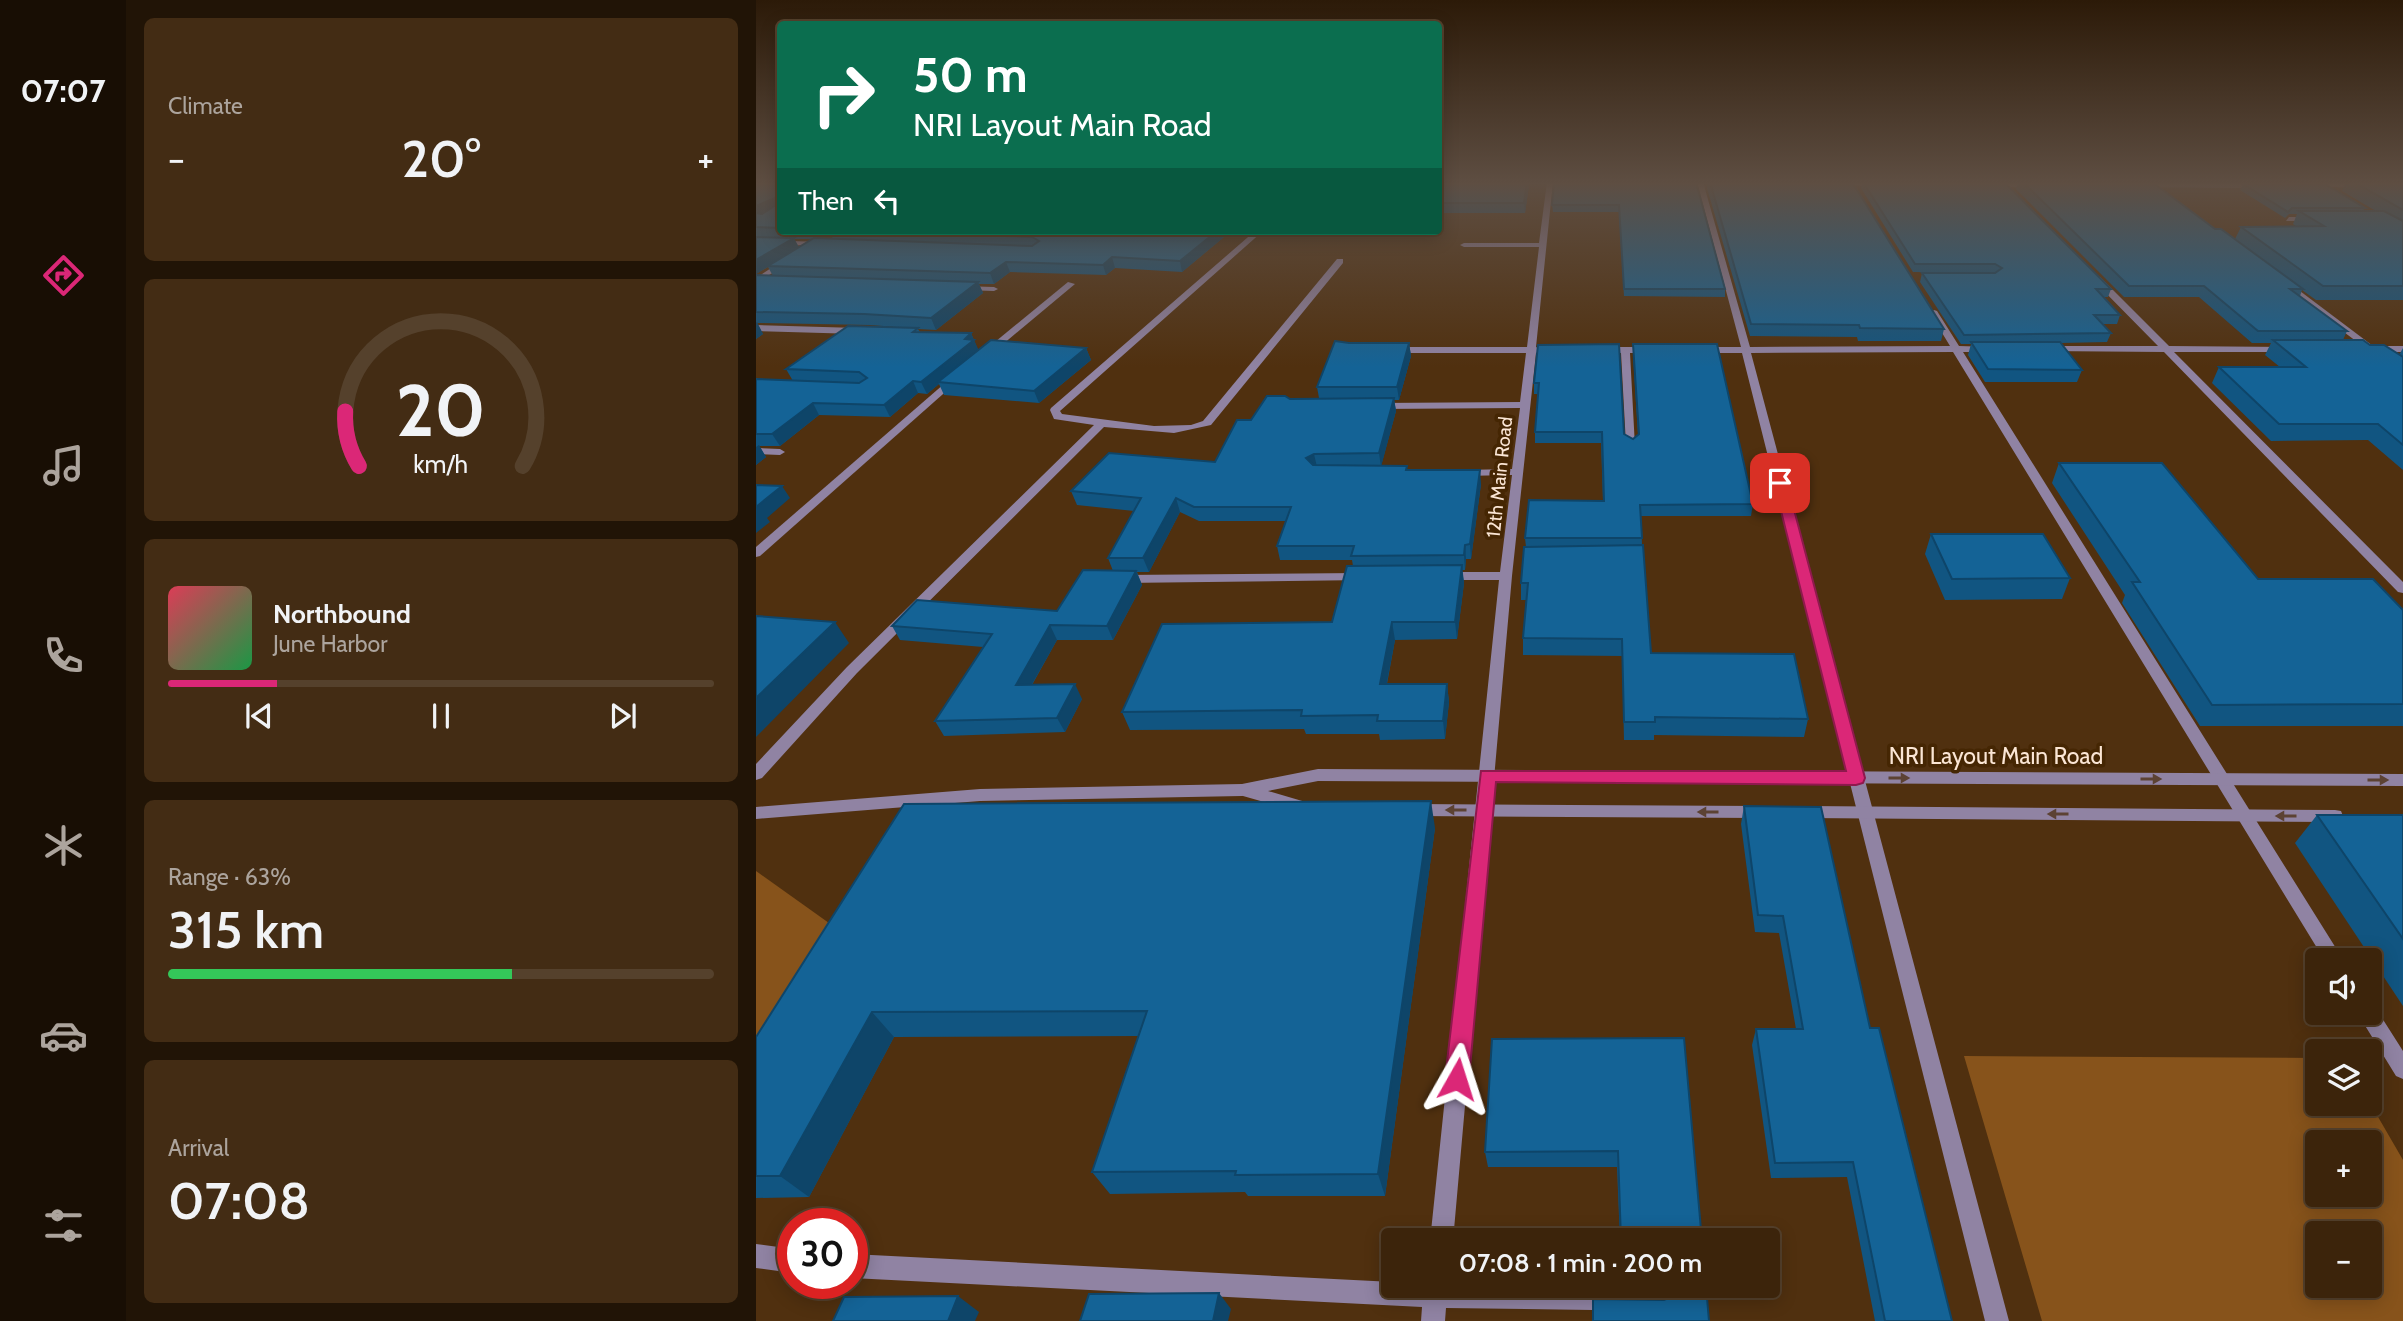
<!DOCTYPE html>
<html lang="en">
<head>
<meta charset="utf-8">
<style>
	body { margin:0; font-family:Cabin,sans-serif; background:#432c14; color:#f1f3f6; height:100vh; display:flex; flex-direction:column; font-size:26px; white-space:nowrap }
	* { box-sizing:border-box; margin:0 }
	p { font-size:23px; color:#aca49d }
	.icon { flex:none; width:38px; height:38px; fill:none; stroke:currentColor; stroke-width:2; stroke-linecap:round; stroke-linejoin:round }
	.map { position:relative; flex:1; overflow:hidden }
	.sheet { display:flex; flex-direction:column; gap:18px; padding:18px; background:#211406; width:630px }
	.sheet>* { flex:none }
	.guide { position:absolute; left:21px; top:21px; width:665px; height:214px; border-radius:7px; box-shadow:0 4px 18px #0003,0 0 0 2px #55412c; background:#0b6e4f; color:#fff; overflow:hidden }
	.fabs { position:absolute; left:1549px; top:948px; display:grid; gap:14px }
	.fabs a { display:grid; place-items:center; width:77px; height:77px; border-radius:7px; background:#3c240b; box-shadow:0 4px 18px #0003,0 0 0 2px #55412c; font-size:35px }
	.speed { position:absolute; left:21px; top:1208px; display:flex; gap:14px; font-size:35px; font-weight:700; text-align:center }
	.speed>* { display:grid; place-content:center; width:91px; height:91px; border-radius:50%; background:#3c240b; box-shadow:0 4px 18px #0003,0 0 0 2px #55412c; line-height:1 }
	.speed .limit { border:10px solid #d22; background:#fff; color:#111 }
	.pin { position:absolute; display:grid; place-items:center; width:60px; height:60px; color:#fff; margin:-30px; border-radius:14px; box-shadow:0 4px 10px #0006 }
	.me { position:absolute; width:77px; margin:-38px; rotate:6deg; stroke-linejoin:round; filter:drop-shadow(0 0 5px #0008) }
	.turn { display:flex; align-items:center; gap:24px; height:147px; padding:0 21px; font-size:32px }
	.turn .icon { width:91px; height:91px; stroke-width:2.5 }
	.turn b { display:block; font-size:49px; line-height:60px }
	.then { display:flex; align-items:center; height:66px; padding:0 21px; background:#0003; gap:14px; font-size:26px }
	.big { font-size:52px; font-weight:600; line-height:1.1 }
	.sheet .widget { flex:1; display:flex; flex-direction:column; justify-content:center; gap:10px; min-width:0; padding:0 24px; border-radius:10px; background:#432c14 }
	.sheet .dial { align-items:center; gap:0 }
	.dial svg { height:182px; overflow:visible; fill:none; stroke:#55412c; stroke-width:7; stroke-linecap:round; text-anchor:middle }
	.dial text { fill:#f1f3f6; stroke:none }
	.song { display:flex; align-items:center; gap:21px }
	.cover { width:84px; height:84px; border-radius:10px; background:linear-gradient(135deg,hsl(350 70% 55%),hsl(140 70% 35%)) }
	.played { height:7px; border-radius:4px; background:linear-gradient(90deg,#db2777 20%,#55412c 20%) }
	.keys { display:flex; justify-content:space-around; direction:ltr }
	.heat { display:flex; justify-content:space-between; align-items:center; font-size:38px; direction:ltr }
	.charge { height:10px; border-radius:5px; background:linear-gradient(90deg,#34c759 63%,#55412c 0) }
	.trip { position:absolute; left:625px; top:1228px; width:399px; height:70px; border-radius:7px; background:#3c240b; box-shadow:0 4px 18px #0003,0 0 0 2px #55412c; font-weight:600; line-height:70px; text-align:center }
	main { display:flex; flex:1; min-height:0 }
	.dock { display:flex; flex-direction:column; width:126px; justify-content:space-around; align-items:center; background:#180e04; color:#aca49d }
	.dock .icon { width:49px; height:49px }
	.dock .current { color:#db2777 }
	.dock b { font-size:32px; color:#f1f3f6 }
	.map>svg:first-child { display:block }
	.green { fill:#87531b; fill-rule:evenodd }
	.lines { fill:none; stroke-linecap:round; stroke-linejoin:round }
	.minor { fill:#9083a3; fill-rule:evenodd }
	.tertiary { fill:#9083a3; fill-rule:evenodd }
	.wall { fill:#115581; fill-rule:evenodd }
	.shaded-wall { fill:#0e4569 }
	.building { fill:#146396; stroke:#0e4569; stroke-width:2 }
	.oneway { fill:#5c4233 }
	.route { fill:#db2777; stroke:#8e194d; stroke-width:2 }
	.labels { text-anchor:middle; stroke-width:7; stroke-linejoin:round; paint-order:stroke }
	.far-street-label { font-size:19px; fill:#fbe6d5; stroke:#452603 }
	.street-label { font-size:23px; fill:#fbe6d5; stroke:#452603 }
</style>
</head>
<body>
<main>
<nav class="dock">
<b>07:07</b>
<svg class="icon current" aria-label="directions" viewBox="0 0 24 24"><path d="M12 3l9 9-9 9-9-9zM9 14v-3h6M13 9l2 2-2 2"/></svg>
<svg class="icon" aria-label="music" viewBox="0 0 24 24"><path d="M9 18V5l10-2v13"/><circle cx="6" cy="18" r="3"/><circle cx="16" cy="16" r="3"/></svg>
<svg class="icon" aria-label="phone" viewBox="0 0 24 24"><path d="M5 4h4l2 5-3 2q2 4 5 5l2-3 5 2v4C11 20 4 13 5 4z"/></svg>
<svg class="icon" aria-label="climate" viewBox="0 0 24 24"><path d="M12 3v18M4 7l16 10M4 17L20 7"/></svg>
<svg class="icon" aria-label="car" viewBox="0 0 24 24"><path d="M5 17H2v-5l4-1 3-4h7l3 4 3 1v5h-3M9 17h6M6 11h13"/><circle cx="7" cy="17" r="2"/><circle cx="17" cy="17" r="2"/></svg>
<svg class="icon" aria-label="filters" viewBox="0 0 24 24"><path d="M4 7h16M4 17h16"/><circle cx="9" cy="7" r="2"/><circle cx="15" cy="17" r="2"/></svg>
</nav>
<section class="sheet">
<div class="widget"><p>Climate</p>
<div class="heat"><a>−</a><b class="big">20°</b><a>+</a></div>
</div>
<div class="widget dial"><svg viewBox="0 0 100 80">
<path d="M14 69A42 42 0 1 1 86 69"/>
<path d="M14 69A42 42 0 0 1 8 45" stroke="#db2777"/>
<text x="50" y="56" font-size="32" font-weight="700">20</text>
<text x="50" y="72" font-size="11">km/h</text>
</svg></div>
<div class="widget">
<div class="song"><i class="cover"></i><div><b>Northbound</b><p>June Harbor</p></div></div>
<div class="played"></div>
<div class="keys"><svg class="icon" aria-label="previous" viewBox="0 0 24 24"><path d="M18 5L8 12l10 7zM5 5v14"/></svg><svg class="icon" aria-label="pause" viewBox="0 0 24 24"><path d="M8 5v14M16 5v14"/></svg><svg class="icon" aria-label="next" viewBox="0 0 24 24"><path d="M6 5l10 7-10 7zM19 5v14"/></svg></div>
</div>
<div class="widget"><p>Range · 63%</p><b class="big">315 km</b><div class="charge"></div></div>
<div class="widget"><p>Arrival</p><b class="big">07:08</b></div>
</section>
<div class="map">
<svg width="1647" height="1321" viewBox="0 0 1647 1321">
	<rect width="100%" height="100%" fill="#50300f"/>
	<g class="green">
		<polygon points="0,871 87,933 0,1070"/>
		<path d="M1208 1056 1561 1058V1104L1614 1103 1647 1160V1321H1286ZM1561 1143H1614V1195H1561ZM1561 1234H1614V1286H1561Z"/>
	</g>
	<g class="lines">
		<g class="minor">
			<polygon points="791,182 797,182 780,347 786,350 780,353 756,576 697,1241 674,1241 743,580 688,580 682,576 688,572 744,572 756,475 707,476 701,473 707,470 756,469 764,408 622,409 617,406 622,403 764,402 770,353 637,353 632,350 637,347 771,347 783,247 708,247 704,245 708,243 783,243"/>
			<polygon points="941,182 947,182 994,347 1194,346 1174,313 1178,310 1181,311 1203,346 1236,347 1238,349 1233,352 1207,352 1588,961 1569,961 1197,352 995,353 1253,1321 1229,1321 986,353 945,353 940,350 945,347 985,347"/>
			<polygon points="1125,182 1127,184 1124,186 1078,185 1075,183"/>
			<polygon points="1232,183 1278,184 1281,186 1278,188 1230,186"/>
			<polygon points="1554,183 1607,184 1610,186 1607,188 1552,186"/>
			<polygon points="1383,184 1502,184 1505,186 1502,188 1381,187"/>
			<polygon points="1533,217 1557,217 1561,219 1557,221 1530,221"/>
			<polygon points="499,231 507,231 304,411 306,414 398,426 435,425 447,421 581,259 587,259 587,263 455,425 418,433 348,427 101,673 6,778 0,780 0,764 91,667 338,425 298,419 294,410 295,408"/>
			<polygon points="630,231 638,231 632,237 628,235"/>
			<polygon points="0,240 69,242 73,244 69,246 0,244"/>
			<polygon points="26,261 33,263 0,283 0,278"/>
			<polygon points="1338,277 1344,277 1413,346 1533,347 1535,349 1530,352 1418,352 1647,582 1647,593 1642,592 1408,352 1288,351 1286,349 1291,346 1402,346 1338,281"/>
			<polygon points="312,282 319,284 234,355 228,355 228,351"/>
			<polygon points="1526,282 1532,282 1617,346 1647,346 1647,352 1625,352 1647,368 1647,376 1526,286"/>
			<polygon points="205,286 238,287 242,289 238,291 208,290 204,288"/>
			<polygon points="0,325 102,328 106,331 102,334 0,331"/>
			<polygon points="847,347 893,347 898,350 893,353 874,353 879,447 871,447 870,445 865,353 844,352 842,350"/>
			<polygon points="196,377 204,379 4,556 0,557 0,547"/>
			<polygon points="0,448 24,449 29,452 24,455 0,454"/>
			<polygon points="605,573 611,577 609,580 366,583 360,579 366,575"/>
			<polygon points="486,784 492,786 494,790 492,794 486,796 224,801 0,819 0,807 224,789"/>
			<polygon points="1614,1005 1619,1007 1647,1051 1647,1079 1640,1076 1605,1019 1602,1013 1614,1013"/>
			<polygon points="0,1244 37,1249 37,1273 0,1268"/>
			<polygon points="96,1254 637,1282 637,1286 906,1287 914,1291 918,1299 914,1307 906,1311 690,1308 689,1321 665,1321 666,1307 96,1278"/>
		</g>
		<g class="tertiary">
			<polygon points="562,769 1647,774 1647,786 562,781 512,791 553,803 555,807 553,811 547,813 480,794 478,790 480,786 486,784"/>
			<polygon points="658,804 1005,806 1011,807 1013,812 1011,817 1005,818 658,816 652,815 650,810 652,805"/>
			<polygon points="1050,806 1579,810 1585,811 1587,816 1585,821 1579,822 1050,818 1044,817 1042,812 1044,807"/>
		</g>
	</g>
	<g class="wall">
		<path d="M0 182H24V231H72L60 238 77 239 73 231H495L493 232H474L426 272 359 268 350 275 254 272 238 284H223L227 293 180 330 162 329 164 332 215 333 222 350 330 348 335 360 283 403 188 395 183 384 171 394 162 393 134 417 63 415 24 446H3L10 457 0 465V379L37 381 30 369 152 328 114 325 1 323 7 334 0 339V275L17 276 12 267 0 274ZM38 239H56L43 247Z"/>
		<polygon points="682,182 773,185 769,213 682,213"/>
		<polygon points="940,182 969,289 969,297 868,296 863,212 797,212 796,205"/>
		<polygon points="952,182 1096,182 1188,329 1185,341 1102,341 1101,337 994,336 951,188"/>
		<polygon points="1106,182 1248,182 1355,289 1352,297 1348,297 1364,315 1361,324 1346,324 1355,333 1351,342 1305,343 1326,370 1321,382 1229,382 1212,355 1215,344 1205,344 1164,282 1166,273 1238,273 1157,272 1105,188"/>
		<polygon points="1262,182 1396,182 1459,229 1479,239 1485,227 1541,227 1537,224 1541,214 1533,214 1529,218 1484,190 1487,184 1609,208 1607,211 1620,211 1586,191 1590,182 1647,182 1647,300 1560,300 1546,290 1544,296 1591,331 1587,340 1614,345 1643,355 1647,348 1647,470 1612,440 1515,441 1456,383 1463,367 1524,367 1509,355 1515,343 1496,343 1443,297 1368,297 1260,189"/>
		<polygon points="508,231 614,231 614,232 509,233"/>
		<polygon points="593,343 653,343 655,356 643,400 638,400 640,411 625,466 725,484 715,559 710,559 709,570 706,570 708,583 701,639 639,640 631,684 691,684 693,702 689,739 624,740 623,734 550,734 548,729 374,730 366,712 576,622 597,566 596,560 524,560 521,546 530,521 443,521 424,512 393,572 381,572 386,585 357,640 301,640 276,685 326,699 309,732 188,736 179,721 227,647 144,640 136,626 301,611 357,571 352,558 378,511 321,505 315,491 459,462 495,420 534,399 563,398 561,387"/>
		<polygon points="877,344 997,504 995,516 885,516 886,545 895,653 1052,719 1048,737 898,735 898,740 868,740 866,656 767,655 767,638 770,600 765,600 765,583 770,547 769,538 847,501 845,443 779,443 779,432 783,394 778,394 778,383 782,345 868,434 877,439 882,435 877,355"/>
		<polygon points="1303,463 1502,579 1647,610 1647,726 1444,726 1366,603 1369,595 1296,483"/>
		<polygon points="1175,534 1314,578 1306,599 1189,600 1169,554"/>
		<polygon points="988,806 1114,1028 1196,1321 1119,1321 1091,1177 1015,1178 996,1045 1000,1029 1040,1029 1023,933 999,932 985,824"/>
		<polygon points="1561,815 1647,815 1647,1006 1539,843"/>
		<polygon points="679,828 629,1196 492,1196 489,1192 354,1194 336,1172 383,1036 138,1037 53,1197 0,1198 0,1037"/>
		<polygon points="928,1038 946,1241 864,1241 861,1167 732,1167 729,1152"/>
		<polygon points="910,1286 950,1286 908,1300 919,1295 916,1290"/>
	</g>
	<g class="shaded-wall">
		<polygon points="771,182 773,182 773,185 769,213 768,203"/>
		<polygon points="21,197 24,203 0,220 0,206"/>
		<polygon points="54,231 72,231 58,239"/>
		<polygon points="461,231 474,231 474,232 426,272 424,261"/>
		<polygon points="38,238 43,248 0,274 0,260"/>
		<polygon points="356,257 359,268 350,275 347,265"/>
		<polygon points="250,262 254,272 238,284 234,273"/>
		<polygon points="222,282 227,293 180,330 175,318"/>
		<polygon points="1,322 7,334 0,339 0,323"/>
		<polygon points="215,333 223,351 182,382 183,384 171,394 165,382"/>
		<polygon points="653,343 655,356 643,400 641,387"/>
		<polygon points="330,348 335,360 283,403 278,391"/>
		<polygon points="157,381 162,393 134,417 128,405"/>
		<polygon points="638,398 640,411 625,467 623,453"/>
		<polygon points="57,403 63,415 24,446 16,434"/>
		<polygon points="3,445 10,457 0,465 0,447"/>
		<polygon points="558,454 561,467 550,458"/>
		<polygon points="724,470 725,484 715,559 714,544"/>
		<polygon points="26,486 34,498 11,518 14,522 0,533 0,507"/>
		<polygon points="420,498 424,512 393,572 387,558"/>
		<polygon points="709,545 710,559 709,570 708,555"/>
		<polygon points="706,565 708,583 701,639 699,622"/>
		<polygon points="380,571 386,585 357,640 351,626"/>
		<polygon points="79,622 93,643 0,737 0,698"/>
		<polygon points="636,622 639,640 627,703 624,684"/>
		<polygon points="294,625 301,640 267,700 260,685"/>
		<polygon points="319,684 326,699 309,732 301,718"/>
		<polygon points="691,684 693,702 689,739 687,721"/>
		<polygon points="675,801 679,828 629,1196 622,1174"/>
		<polygon points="116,1012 138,1037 53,1197 24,1176"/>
		<polygon points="463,1293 475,1309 472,1321 457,1321"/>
		<polygon points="202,1296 223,1312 219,1321 192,1321"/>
	</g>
	<g class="building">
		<polygon points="0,182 24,182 24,228 0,227 0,213 6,214 20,205 21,197 0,206"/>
		<polygon points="682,182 771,182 768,203 682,203"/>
		<polygon points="798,182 940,182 969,289 868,289 863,205 796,205"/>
		<polygon points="954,182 1096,182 1188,329 1104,328 1103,325 995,324"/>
		<polygon points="1107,182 1248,182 1355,289 1340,289 1364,315 1338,315 1355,333 1208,335 1166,273 1239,273 1246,268 1239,264 1159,264"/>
		<polygon points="1267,182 1396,182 1459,229 1465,229 1547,289 1534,289 1591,331 1502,331 1448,286 1373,286"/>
		<polygon points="1598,182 1647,182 1647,210"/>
		<polygon points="1487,184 1569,184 1609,208 1536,208 1532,212"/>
		<polygon points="1543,211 1628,211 1647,221 1647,286 1567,286 1485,227 1568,226"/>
		<polygon points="113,231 461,231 424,261 356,257 347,265 250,262 234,273 12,266 58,238 276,246 283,241 276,237"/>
		<polygon points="0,237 38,238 0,260"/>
		<polygon points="0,275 222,282 175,318 108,314 0,312"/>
		<polygon points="92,326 162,328 157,332 215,333 209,339 218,340 165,382 157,381 128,405 57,403 16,434 0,434 0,379 103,383 111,378 103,372 30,369"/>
		<polygon points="235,340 330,348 278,391 182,382"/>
		<polygon points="1517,340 1607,340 1614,345 1628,345 1647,357 1647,445 1622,424 1523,424 1463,367 1550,367"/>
		<polygon points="579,341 593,343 653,343 641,387 561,387"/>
		<polygon points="1215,342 1304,342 1326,370 1232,369"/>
		<polygon points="863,344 868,434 877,439 883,434 877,344 961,344 997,504 884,505 886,538 769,538 773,500 848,501 846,432 779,432 783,383 778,383 782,345"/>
		<polygon points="511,396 529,396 534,399 638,398 623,453 558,454 550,458 557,465 651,466 650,470 724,470 714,544 709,545 708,555 595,556 598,546 521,546 535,507 438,507 420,498 387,558 352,558 385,498 315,491 353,453 459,462 481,420 495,420"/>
		<polygon points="1303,463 1406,463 1502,579 1617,579 1647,610 1647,704 1456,705 1376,582 1384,582"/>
		<polygon points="0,485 26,486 0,507"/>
		<polygon points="1175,534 1287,534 1314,578 1196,579"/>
		<polygon points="887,545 895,653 1038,654 1052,719 899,717 899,722 868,722 866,639 767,638 772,583 765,583 768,547"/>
		<polygon points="706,565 699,622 636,622 624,684 691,684 687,721 621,721 622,715 545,716 546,710 366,712 406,624 576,622 591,566"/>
		<polygon points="327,570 380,571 351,626 294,625 260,685 319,684 301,718 179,721 236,634 136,626 161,600 301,611"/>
		<polygon points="0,616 79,622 0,698"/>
		<polygon points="675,801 622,1174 479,1175 480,1171 336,1172 391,1011 116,1012 24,1176 0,1176 0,1037 148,804"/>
		<polygon points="988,806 1065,807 1114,1028 1123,1028 1196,1321 1129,1321 1097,1162 1019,1163 1000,1029 1047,1029 1027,916 1002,915"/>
		<polygon points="1561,815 1647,815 1647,939"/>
		<polygon points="928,1038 946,1241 865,1241 862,1151 729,1152 736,1039"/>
		<polygon points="922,1286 950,1286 953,1321 837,1321 837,1299 908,1300 919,1295"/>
		<polygon points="463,1293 457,1321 324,1321 333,1294"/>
		<polygon points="202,1296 192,1321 77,1321 88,1297"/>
	</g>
	<defs><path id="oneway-solid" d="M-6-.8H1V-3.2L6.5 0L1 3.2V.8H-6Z" transform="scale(1.75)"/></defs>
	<g class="oneway">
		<use href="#oneway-solid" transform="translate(1143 778)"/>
		<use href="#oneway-solid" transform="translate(1395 779)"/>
		<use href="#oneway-solid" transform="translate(1622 780)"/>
		<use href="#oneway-solid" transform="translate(700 810) rotate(-180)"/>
		<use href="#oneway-solid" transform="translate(952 812) rotate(-180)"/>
		<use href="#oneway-solid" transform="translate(1302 814) rotate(-180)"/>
		<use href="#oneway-solid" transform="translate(1530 816) rotate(-180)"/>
	</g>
	<linearGradient id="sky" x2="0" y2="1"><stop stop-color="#2c1a08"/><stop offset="0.5" stop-color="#5e4e42"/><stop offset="1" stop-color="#5e4e42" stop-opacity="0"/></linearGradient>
	<rect width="1647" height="367" fill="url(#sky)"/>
	<polygon class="route" points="1024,480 1031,483 1109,778 1107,783 1100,785 740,782 713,1079 709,1087 701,1091 693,1087 689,1079 725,771 1090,771 1018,483"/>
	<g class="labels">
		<g class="far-street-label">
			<text transform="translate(743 477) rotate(-84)" y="7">12th Main Road</text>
		</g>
		<g class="street-label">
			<text x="1240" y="764">NRI Layout Main Road</text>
		</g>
	</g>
</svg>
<div class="fabs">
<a><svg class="icon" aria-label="sound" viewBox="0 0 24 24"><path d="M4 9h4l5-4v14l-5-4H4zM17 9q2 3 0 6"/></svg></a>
<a><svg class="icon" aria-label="layers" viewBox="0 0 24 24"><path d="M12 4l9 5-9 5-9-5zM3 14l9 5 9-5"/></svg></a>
<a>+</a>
<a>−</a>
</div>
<div class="speed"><div class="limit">30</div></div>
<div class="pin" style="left:1024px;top:483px;background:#d93025"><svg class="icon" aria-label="arrive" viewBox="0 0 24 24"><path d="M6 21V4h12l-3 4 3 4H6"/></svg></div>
<svg class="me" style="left:701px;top:1079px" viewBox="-20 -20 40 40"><path d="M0-17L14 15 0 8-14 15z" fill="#db2777" stroke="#fff" stroke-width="4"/></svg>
<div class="trip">07:08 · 1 min · 200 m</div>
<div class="guide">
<div class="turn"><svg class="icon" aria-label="right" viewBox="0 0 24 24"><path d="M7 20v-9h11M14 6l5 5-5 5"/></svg><div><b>50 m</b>NRI Layout Main Road</div></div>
<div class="then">Then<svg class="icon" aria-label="left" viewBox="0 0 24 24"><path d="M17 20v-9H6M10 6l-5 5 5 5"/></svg></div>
</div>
</div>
</main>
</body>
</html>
